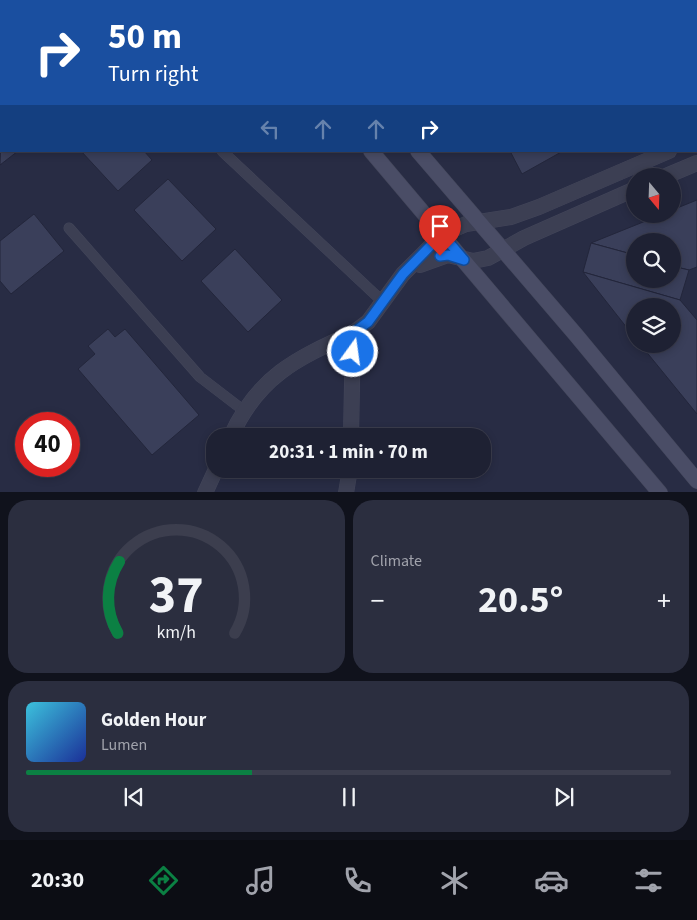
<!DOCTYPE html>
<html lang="en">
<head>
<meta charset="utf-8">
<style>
	body { margin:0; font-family:"Source Sans 3",sans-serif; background:#2b2e3f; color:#f1f3f6; height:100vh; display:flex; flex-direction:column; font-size:19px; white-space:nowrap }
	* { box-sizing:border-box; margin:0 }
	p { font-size:16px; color:#a1a3ac }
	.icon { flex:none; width:28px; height:28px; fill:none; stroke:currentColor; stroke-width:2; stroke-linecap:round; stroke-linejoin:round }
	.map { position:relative; height:492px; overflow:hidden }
	.drawer { display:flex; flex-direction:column; gap:8px; padding:8px; background:#10121c; flex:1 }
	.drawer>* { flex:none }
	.hud { position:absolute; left:0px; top:0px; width:698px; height:152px; box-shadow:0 2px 8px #0003,0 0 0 1px #3c3e4e; background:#1a4fa0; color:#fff; overflow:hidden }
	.needle { width:32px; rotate:161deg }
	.controls { position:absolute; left:626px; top:168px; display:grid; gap:10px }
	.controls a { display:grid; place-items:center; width:55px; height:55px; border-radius:50%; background:#1e2133; box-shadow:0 2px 8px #0003,0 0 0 1px #3c3e4e; font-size:25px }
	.speed { position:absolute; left:15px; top:412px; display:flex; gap:10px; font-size:25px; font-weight:700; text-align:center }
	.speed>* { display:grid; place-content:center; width:65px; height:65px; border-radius:50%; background:#1e2133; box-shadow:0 2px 8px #0003,0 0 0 1px #3c3e4e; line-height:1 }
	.speed .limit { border:8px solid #d22; background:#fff; color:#111 }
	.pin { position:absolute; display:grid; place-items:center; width:42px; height:42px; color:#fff; margin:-51px -21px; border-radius:50% 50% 50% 0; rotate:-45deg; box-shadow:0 0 5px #0007 }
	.pin .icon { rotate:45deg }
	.me { position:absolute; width:55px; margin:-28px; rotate:14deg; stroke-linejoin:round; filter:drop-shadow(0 0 4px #0008) }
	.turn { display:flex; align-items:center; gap:18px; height:105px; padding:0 25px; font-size:22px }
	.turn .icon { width:65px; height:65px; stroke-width:2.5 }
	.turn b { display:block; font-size:35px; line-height:42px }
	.lanes { display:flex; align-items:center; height:48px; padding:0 25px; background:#0003; justify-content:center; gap:25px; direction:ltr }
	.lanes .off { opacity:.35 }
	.big { font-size:38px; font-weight:700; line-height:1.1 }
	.drawer .card { flex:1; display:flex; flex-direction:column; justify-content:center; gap:8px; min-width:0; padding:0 18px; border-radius:20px; background:#2b2e3f }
	.drawer .dial { align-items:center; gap:0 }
	.dial svg { height:130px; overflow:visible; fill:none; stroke:#3c3e4e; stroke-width:7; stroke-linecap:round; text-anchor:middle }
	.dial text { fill:#f1f3f6; stroke:none }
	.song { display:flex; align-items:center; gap:15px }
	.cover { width:60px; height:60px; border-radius:8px; background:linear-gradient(135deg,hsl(190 70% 55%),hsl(230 70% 35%)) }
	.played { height:5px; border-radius:2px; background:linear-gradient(90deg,#0b8043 35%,#3c3e4e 35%) }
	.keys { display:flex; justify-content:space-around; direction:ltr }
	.heat { display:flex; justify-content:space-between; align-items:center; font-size:28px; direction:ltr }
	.drawer .tiles { flex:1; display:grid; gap:8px; grid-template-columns:1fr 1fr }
	.card:last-child { grid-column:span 2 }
	.trip { position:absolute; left:206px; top:428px; width:285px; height:50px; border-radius:20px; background:#1e2133; box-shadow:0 2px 8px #0003,0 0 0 1px #3c3e4e; font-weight:700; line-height:50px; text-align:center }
	.tabs { display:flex; height:80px; justify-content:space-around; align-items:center; background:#0c0d14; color:#a1a3ac }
	.tabs .icon { width:35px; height:35px }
	.tabs .on { color:#0b8043 }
	.tabs b { font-size:22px; color:#f1f3f6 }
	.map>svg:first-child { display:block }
	.building { fill:#3a3f5a; stroke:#23263b }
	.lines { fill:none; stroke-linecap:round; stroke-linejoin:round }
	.service-casing { stroke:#43465a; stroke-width:11 }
	.minor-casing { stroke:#43465a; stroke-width:16 }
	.tertiary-casing { stroke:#43465a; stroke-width:16 }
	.secondary-casing { stroke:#43465a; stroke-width:16 }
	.service { stroke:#3c3f53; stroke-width:10 }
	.minor { stroke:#3c3f53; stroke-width:15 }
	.tertiary { stroke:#3c3f53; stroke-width:15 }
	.secondary { stroke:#4a4d66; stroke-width:15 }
	.route-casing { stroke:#114b97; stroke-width:12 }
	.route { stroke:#1a73e8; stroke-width:9 }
</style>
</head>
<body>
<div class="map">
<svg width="697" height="493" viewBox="0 0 697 493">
	<rect width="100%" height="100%" fill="#282c44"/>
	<g class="building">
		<polygon points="468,0 510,0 510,1 466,1"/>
		<polygon points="582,0 634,0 635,1 583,1"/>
		<polygon points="668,0 669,1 634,1 636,0"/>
		<polygon points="1,132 1,151 18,151 0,165"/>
		<polygon points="81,151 144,151 152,160 118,191"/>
		<polygon points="510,151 563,151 522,174"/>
		<polygon points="168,179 216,229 182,261 134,210"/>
		<polygon points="697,200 697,267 689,270 672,266 672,241 635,241 635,255 591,243 663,214 672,214 672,210"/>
		<polygon points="34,214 64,251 11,294 0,281 0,241"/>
		<polygon points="591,243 635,255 635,279 672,279 672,266 689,270 680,300 583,272"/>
		<polygon points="235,249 282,300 248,332 201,281"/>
		<polygon points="583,272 680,300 697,320 697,414 640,344 672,344 672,306 635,306 635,338"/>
		<polygon points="108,329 115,337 125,329 199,415 152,455 78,369 95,354 88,346"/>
	</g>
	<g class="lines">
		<g class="service-casing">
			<g id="service">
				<polyline points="61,0 62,1"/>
				<polyline points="158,1 160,0"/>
				<polyline points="0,35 1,37"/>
				<polyline points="222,151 382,301"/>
				<polyline points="69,228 200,377 243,410"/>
			</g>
		</g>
		<g class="minor-casing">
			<g id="minor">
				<polyline points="568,0 569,1"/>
				<polyline points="690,0 690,1"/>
				<polyline points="696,14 697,16"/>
				<path d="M231 436C258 377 295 359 353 333"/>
				<polyline points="205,493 216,469"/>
			</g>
		</g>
		<g class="tertiary-casing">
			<g id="tertiary">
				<polyline points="696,140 697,139"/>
				<polyline points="666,176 697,163"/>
				<polyline points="420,265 448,255 473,261 488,258 524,238 635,189"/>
				<polyline points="351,436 353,333 368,322 403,274 443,234 466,224 511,217 539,207 669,151"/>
				<polyline points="346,493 350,469"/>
			</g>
		</g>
		<g class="secondary-casing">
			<g id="secondary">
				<polyline points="241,0 242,1"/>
				<polyline points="288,0 290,1"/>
				<polyline points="371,151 660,493"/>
				<polyline points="418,151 576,335 697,481"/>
			</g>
		</g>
		<use href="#service" class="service"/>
		<use href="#minor" class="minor"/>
		<use href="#tertiary" class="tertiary"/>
		<use href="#secondary" class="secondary"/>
	</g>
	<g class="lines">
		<g class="route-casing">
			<polyline id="route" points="353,352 353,333 368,322 403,274 442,234 464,260 448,255 440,256"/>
		</g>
		<use href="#route" class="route"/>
	</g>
</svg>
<div class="controls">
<a><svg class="needle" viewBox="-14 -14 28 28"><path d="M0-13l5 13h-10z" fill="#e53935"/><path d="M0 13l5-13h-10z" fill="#a1a3ac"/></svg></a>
<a><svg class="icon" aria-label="search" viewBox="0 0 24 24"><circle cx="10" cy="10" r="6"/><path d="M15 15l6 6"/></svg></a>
<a><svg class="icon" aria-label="layers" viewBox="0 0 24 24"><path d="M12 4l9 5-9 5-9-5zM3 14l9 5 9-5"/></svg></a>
</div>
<div class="speed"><div class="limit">40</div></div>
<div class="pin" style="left:440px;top:256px;background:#d93025"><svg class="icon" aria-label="arrive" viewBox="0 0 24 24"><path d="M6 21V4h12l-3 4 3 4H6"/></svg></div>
<svg class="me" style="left:353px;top:352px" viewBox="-20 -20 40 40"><circle r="17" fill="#1a73e8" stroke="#fff" stroke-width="3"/><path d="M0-11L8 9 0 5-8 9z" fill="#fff"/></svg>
<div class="trip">20:31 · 1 min · 70 m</div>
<div class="hud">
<div class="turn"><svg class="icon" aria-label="right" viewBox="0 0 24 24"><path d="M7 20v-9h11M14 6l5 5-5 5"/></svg><div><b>50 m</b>Turn right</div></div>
<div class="lanes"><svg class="icon off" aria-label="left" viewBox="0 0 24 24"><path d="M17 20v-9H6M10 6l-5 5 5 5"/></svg><svg class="icon off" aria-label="ahead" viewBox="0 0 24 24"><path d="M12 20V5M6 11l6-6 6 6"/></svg><svg class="icon off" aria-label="ahead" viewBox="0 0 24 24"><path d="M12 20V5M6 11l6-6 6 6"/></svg><svg class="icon" aria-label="right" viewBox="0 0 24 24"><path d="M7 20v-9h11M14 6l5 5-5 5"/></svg></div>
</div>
</div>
<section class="drawer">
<div class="tiles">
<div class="card dial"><svg viewBox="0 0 100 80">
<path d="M14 69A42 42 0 1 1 86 69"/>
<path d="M14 69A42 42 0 0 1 15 25" stroke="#0b8043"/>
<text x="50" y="56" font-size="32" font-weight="700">37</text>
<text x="50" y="72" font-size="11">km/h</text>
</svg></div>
<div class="card"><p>Climate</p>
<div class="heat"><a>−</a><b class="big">20.5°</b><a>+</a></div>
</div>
<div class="card">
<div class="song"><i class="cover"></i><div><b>Golden Hour</b><p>Lumen</p></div></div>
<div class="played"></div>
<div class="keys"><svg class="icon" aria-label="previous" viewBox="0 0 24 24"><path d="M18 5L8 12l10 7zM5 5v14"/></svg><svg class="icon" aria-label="pause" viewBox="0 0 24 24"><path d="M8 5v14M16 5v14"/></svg><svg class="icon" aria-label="next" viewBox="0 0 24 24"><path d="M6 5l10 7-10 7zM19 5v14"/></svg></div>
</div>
</div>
</section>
<nav class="tabs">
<b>20:30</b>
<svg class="icon on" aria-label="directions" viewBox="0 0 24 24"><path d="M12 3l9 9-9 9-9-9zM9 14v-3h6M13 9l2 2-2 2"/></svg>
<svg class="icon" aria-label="music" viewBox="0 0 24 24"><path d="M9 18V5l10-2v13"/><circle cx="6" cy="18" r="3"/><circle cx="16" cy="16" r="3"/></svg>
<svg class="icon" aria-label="phone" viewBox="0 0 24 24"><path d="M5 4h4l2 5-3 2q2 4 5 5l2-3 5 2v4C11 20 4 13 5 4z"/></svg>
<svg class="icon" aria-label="climate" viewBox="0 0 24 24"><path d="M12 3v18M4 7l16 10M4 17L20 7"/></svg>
<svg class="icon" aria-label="car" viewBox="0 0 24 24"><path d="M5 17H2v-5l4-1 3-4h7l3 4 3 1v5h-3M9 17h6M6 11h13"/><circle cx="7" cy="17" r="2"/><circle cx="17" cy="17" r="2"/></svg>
<svg class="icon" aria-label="filters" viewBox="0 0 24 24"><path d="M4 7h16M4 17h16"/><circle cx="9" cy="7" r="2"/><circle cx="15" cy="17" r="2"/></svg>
</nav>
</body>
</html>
